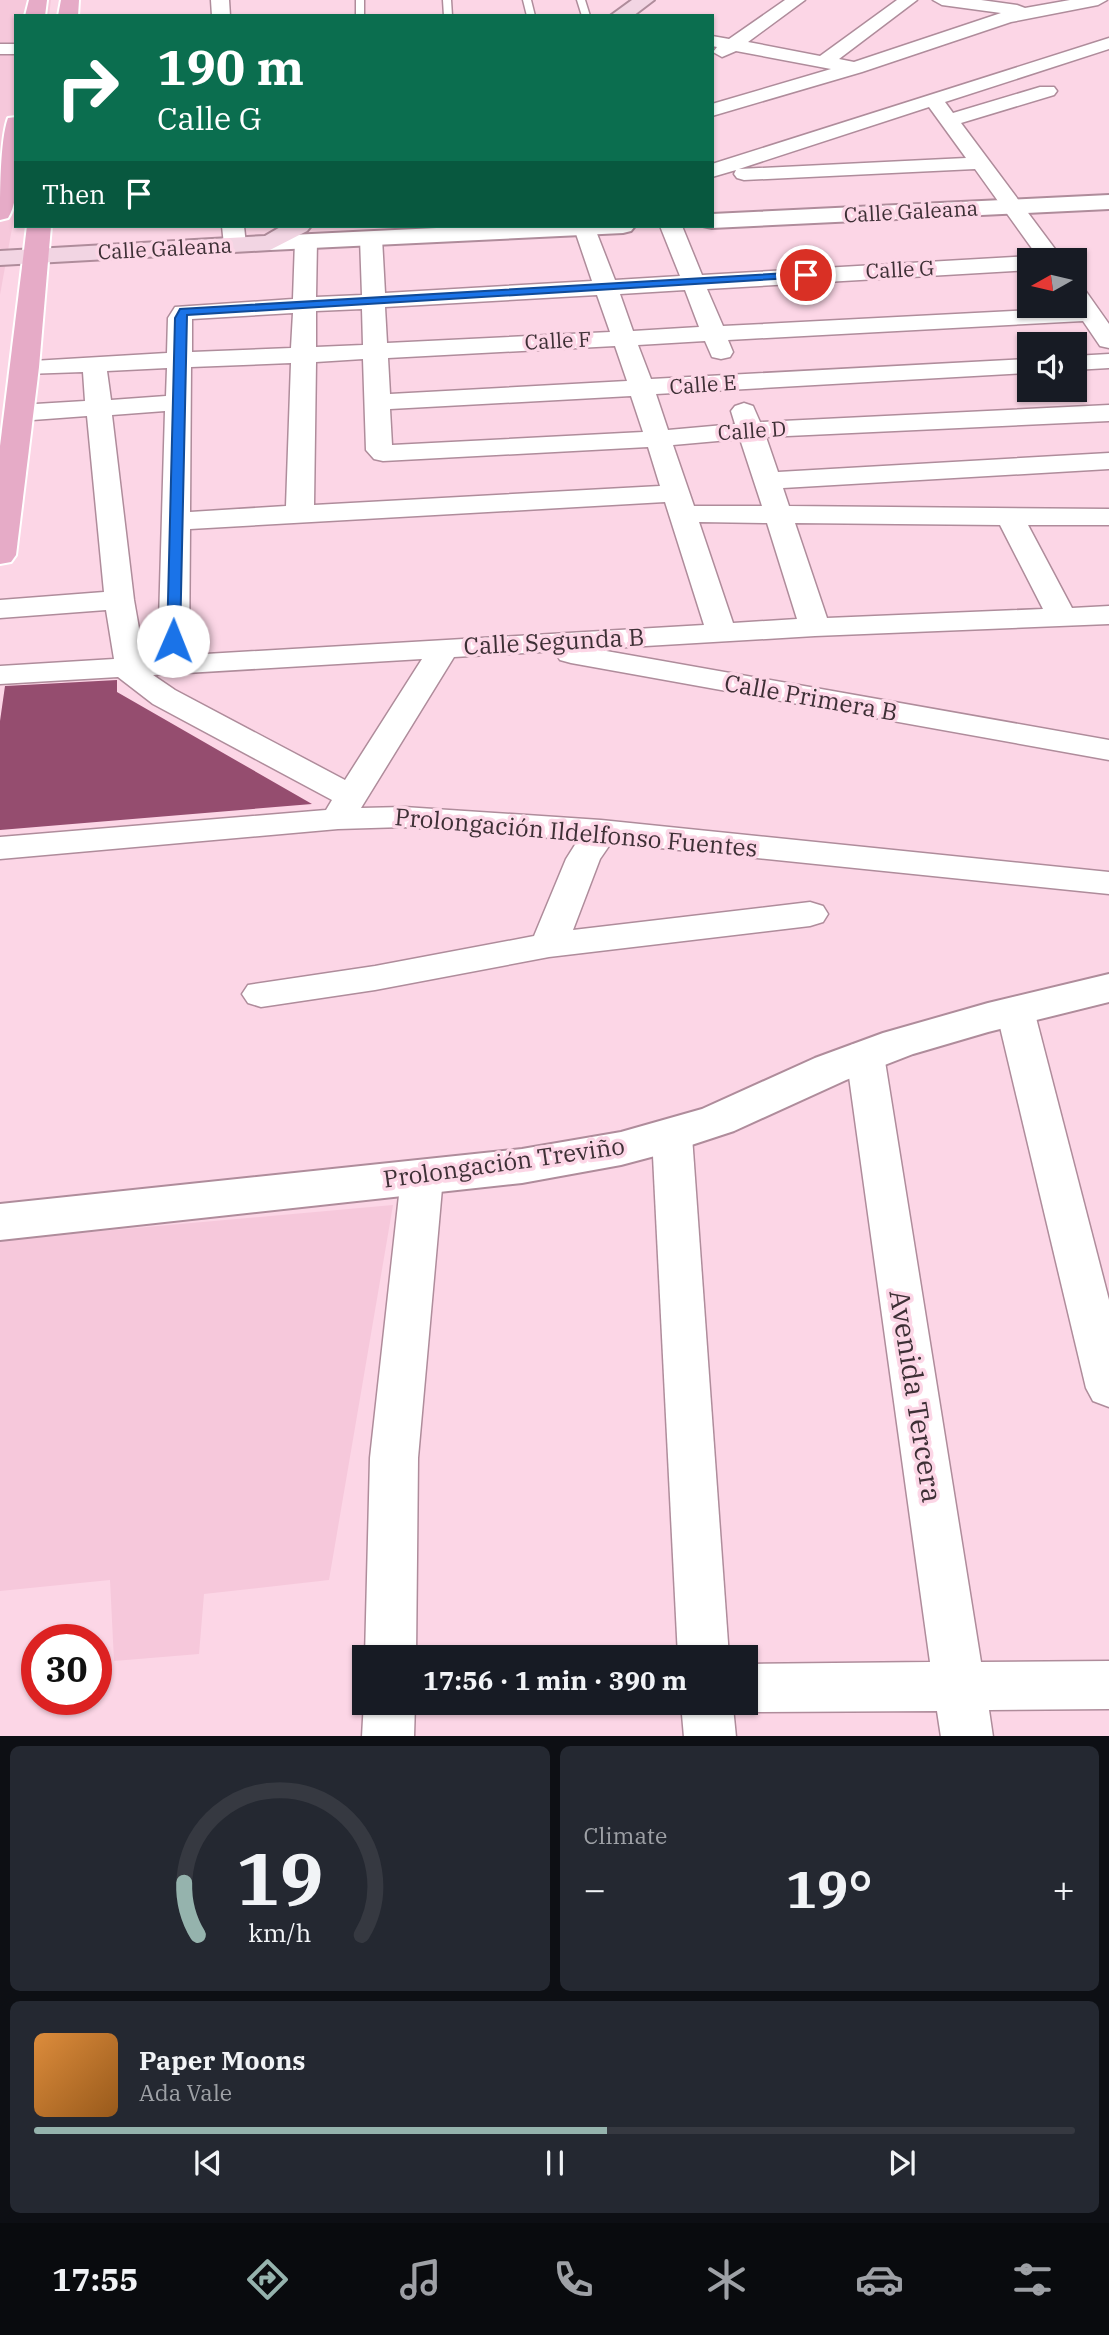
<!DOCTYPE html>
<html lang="en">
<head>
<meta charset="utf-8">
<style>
	body { margin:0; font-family:"IBM Plex Serif",serif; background:#242831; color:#f1f3f6; height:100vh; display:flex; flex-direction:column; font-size:26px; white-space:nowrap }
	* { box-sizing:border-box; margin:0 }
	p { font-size:23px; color:#9ea1a6 }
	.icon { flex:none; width:38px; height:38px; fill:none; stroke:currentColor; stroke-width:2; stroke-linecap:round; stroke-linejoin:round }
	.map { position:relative; height:1736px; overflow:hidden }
	.side { display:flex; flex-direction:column; gap:10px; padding:10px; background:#0d0f14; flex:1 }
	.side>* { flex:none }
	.hud { position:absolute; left:14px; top:14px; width:700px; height:214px; border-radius:0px; box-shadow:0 2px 5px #0004; background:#0b6e4f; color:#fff; overflow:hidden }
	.needle { width:46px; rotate:262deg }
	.tools { position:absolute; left:1017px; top:248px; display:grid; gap:14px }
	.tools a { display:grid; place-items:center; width:70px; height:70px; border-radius:0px; background:#171b24; box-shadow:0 2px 5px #0004; font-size:35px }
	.speed { position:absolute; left:21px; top:1624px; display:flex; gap:14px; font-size:35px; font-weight:700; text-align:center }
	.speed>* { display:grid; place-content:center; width:91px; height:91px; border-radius:50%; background:#171b24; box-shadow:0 2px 5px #0004; line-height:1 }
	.speed .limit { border:10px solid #d22; background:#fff; color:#111 }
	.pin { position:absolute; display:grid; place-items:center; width:60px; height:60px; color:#fff; margin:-30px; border:4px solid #fff; border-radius:50%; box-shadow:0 2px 7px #0007 }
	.me { position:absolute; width:77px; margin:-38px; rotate:1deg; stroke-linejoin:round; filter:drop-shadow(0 0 5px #0008) }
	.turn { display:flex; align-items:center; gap:24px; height:147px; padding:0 28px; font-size:32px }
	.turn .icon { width:91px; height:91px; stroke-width:2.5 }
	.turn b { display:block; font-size:49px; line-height:60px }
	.then { display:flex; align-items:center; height:66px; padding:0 28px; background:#0003; gap:14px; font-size:26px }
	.big { font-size:52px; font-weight:800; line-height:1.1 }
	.side .widget { flex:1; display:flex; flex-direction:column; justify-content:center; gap:10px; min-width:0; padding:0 24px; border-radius:10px; background:#242831 }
	.side .dial { align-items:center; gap:0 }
	.dial svg { height:182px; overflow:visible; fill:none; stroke:#363941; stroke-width:7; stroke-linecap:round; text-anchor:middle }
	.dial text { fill:#f1f3f6; stroke:none }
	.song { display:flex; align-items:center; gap:21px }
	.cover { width:84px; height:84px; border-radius:10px; background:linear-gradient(135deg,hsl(30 70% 55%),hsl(30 70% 35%)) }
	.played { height:7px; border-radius:4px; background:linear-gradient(90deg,#95b3ad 55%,#363941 55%) }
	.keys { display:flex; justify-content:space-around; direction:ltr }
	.heat { display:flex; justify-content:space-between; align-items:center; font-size:38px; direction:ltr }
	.side .tiles { flex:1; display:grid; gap:10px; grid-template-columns:1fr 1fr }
	.widget:last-child { grid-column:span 2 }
	.trip { position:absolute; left:352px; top:1645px; width:406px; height:70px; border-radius:0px; background:#171b24; box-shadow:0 2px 5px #0004; font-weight:800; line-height:70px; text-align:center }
	.tabs { display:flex; height:112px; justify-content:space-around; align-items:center; background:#090b0e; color:#9ea1a6 }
	.tabs .icon { width:49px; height:49px }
	.tabs .active { color:#95b3ad }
	.tabs b { font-size:32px; color:#f1f3f6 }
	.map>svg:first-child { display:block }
	.built { fill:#f6c8db }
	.building { fill:#954d6f }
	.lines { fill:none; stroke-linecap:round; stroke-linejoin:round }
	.service-casing { stroke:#af8c9b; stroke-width:3 }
	.minor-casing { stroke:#af8c9b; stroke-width:3 }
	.tertiary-casing { stroke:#af8c9b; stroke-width:4 }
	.secondary-casing { stroke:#af8c9b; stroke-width:4 }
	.primary-casing { stroke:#fff; stroke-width:4 }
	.service { fill:#fff; fill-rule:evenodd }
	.minor { fill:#fff; fill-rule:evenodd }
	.tertiary { fill:#fff; fill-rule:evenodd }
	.secondary { fill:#f2d5e3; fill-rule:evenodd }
	.primary { fill:#e6abc7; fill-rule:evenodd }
	.route { fill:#1a73e8; stroke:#114b97; stroke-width:2 }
	.labels { text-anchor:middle; stroke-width:7; stroke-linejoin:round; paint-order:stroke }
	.far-street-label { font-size:21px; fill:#3d2f35; stroke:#fcd6e6 }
	.street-label { font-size:24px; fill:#3d2f35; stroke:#fcd6e6 }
	.near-street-label { font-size:28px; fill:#3d2f35; stroke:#fcd6e6 }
</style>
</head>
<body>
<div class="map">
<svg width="1109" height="1737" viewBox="0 0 1109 1737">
	<rect width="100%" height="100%" fill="#fcd6e6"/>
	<g class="built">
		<polygon points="0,0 51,0 49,16 16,16 16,206 0,295"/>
		<polygon points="393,1205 329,1580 204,1594 199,1654 114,1661 110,1580 0,1591 0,1240"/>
	</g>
	<polygon class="building" points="117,680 117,692 312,804 0,830 0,721 5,686"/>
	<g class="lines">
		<g class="service-casing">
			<g id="service">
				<rect x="356" y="0" width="8" height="16"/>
				<polygon points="443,0 451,0 452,16 444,16"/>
				<polygon points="523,0 531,0 535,16 527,16"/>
				<polygon points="577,0 585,0 590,16 582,16"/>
			</g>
		</g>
		<g class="minor-casing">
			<g id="minor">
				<polygon points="211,0 229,0 230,16 212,16"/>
				<polygon points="785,0 805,0 748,42 820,56 897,0 917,0 839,59 854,62 1001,13 942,5 933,0 981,0 1017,5 1025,8 1070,0 1107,0 1098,5 1011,22 862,72 712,116 712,104 831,69 736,51 722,57 713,52 717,47 712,46 712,36 729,39"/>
				<path d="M1109 38V49L945 102 953 113 1040 87H1054L1057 91 1054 95 961 123 1064 261H1041L975 169 744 180 737 178 734 174 736 170 712 177V164ZM929 107 966 158 739 169Z"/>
				<rect x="0" y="44" width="16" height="10"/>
				<polygon points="222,226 244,226 246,245 243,250 227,250 224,245"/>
				<path d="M576 226H594L615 280 680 276 660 226H682L702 275 1029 256 1039 261H1029V270L707 289 723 326 1074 308V289L1085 290 1109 324V348L1100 346 1083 321 728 340 733 352 730 357 721 359 712 357 705 341 638 345 651 379 1029 359V373L656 394 668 430 735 424 731 411 735 406 744 403 753 406 760 422 1109 405V421L766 437 778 472 1109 453V469L783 488 789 506 1109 509V525H1028L1072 608 1109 606V624L815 636 595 649 1109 740V760L571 663 560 660 556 654 558 651 454 657 361 808 404 807 601 820 1109 872V894L611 843 600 859 573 930 810 902 823 906 828 914 823 922 810 926 549 957 375 990 261 1007 248 1003 242 994 248 985 375 966 534 936 566 859 578 840 404 827 338 829 0 859V837L326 810 332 800 153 704 118 677 0 684V666L114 659 106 610 0 618V600L104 592 87 416 19 421 10 418 6 413 10 408 19 405 85 401 83 372 25 374 16 372 13 367 16 362 167 353 168 318 175 307 293 299 295 241 298 236H314L317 241 316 297 362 295 360 238 363 233H379L382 238 385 293 592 281 574 228ZM685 290 699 327 633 331 620 294ZM597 295 610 332 387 343 385 307ZM362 309 363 345 316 347V311ZM293 313 291 348 192 352V319ZM615 346 627 381 390 394 388 358ZM363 359 366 450 374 459 383 461 648 447 660 486 314 505 316 362ZM291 363 286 506 190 512 191 367ZM167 368 166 396 111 400 107 371ZM631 396 643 432 392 445 390 409ZM165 411 158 656 144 657 134 600 112 415ZM740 439 762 506H694L673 445ZM665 502 704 625 189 655 190 529ZM699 522 767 523 797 619 733 623ZM795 523 1000 525 1043 609 827 618ZM422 659 345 780 175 690 153 675Z"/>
				<polygon points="1109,354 1109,368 1074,370 1074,356"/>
				<polygon points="1015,997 1028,1001 1034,1010 1109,1300 1109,1407 1093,1401 1086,1388 996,1010 1002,1001"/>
				<polygon points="865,1041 879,1045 884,1055 981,1662 1109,1661 1109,1709 989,1710 993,1737 941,1737 937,1711 746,1712 733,1707 736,1737 684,1737 681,1703 746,1703 746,1664 930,1662 846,1055 851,1045"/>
				<polygon points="672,1121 686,1126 692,1136 729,1657 678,1657 652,1136 658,1126"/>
				<polygon points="422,1162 437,1166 443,1177 418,1458 416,1657 365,1657 370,1458 401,1177 407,1166"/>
				<polygon points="364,1701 364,1703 415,1703 414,1737 362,1737"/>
			</g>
		</g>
		<g class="tertiary-casing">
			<g id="tertiary">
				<polygon points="1109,195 1109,209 712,228 703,226 712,226 712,214"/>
				<polygon points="478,226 635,226 631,231 623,233 270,250 261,248 258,243 261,238 270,236"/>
				<polygon points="1109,974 1109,1002 988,1032 913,1054 846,1080 734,1131 670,1152 621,1165 522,1183 0,1240 0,1204 522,1149 621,1132 702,1109 815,1058 883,1033 988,1003"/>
			</g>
		</g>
		<g class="secondary-casing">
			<g id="secondary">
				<polygon points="632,0 654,0 633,16 610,16"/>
				<polygon points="282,226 311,226 307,231 270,250 0,265 0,251 265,236"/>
			</g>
		</g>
		<g class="primary-casing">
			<g id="primary">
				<polygon points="29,0 47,0 45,16 25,16"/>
				<polygon points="61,0 79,0 78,16 58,16"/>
				<path d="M16 117C16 142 22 198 8 218L0 220C0 194 0 140 8 118Z"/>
				<polygon points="27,226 51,226 39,367 16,555 11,562 0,564 0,446"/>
			</g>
		</g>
		<use href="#service" class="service"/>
		<use href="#minor" class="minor"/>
		<use href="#tertiary" class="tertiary"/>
		<use href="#secondary" class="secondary"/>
		<use href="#primary" class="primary"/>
	</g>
	<polygon class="route" points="806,272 809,273 809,277 187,315 180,641 173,645 167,641 175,318 180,309"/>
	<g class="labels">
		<g class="far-street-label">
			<text transform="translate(911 212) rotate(-3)" y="7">Calle Galeana</text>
			<text transform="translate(165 249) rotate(-3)" y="7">Calle Galeana</text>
			<text transform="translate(900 270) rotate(-3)" y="7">Calle G</text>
			<text transform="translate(558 341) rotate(-3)" y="7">Calle F</text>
			<text transform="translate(703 385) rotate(-4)" y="7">Calle E</text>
			<text transform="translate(752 431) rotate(-4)" y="7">Calle D</text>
		</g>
		<g class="street-label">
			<text transform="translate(554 642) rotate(-3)" y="8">Calle Segunda B</text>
			<text transform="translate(811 698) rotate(10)" y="8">Calle Primera B</text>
			<text transform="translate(576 833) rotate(5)" y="8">Prolongación Ildelfonso Fuentes</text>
			<text transform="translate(504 1163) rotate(-8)" y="8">Prolongación Treviño</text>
		</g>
		<g class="near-street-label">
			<text transform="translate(916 1396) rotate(81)" y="10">Avenida Tercera</text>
		</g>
	</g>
</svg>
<div class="tools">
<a><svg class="needle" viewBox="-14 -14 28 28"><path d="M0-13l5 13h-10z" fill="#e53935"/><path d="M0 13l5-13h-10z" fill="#9ea1a6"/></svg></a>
<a><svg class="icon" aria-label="sound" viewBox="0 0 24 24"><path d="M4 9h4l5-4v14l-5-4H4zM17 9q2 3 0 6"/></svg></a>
</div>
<div class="speed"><div class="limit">30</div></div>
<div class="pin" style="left:806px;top:275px;background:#d93025"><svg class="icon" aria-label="arrive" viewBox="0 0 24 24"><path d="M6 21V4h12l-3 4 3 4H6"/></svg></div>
<svg class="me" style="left:173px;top:641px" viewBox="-20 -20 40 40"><circle r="19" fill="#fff"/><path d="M0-13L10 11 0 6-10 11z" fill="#1a73e8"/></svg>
<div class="trip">17:56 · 1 min · 390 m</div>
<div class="hud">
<div class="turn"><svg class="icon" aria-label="right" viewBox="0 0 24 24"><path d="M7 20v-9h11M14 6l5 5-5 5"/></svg><div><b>190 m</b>Calle G</div></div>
<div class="then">Then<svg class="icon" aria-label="arrive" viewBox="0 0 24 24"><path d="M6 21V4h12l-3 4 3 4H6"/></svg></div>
</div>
</div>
<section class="side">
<div class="tiles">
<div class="widget dial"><svg viewBox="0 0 100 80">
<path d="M14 69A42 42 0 1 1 86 69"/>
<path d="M14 69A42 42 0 0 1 8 46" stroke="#95b3ad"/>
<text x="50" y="56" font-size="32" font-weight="700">19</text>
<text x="50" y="72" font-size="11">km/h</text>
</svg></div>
<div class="widget"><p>Climate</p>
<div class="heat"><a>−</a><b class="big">19°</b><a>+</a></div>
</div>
<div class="widget">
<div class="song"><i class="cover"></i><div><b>Paper Moons</b><p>Ada Vale</p></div></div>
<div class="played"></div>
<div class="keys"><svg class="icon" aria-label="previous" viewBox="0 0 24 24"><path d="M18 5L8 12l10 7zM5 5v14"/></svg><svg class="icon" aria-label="pause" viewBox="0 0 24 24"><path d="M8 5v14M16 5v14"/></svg><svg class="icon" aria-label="next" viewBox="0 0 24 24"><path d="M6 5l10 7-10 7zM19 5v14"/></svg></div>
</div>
</div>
</section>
<nav class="tabs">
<b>17:55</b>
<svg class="icon active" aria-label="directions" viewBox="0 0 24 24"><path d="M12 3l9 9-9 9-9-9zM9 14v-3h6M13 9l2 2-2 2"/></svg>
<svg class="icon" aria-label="music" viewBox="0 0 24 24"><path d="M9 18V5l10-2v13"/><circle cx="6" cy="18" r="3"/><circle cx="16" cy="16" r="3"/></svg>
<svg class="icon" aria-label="phone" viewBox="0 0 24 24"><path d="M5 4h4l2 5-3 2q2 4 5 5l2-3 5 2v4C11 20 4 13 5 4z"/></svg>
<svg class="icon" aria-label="climate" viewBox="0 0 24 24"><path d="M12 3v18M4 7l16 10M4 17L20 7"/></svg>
<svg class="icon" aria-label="car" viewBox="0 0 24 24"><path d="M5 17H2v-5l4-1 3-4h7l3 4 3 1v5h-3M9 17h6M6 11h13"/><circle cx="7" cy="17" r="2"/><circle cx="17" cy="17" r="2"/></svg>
<svg class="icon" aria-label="filters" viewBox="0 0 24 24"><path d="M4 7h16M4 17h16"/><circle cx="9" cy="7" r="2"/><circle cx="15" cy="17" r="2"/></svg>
</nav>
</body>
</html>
